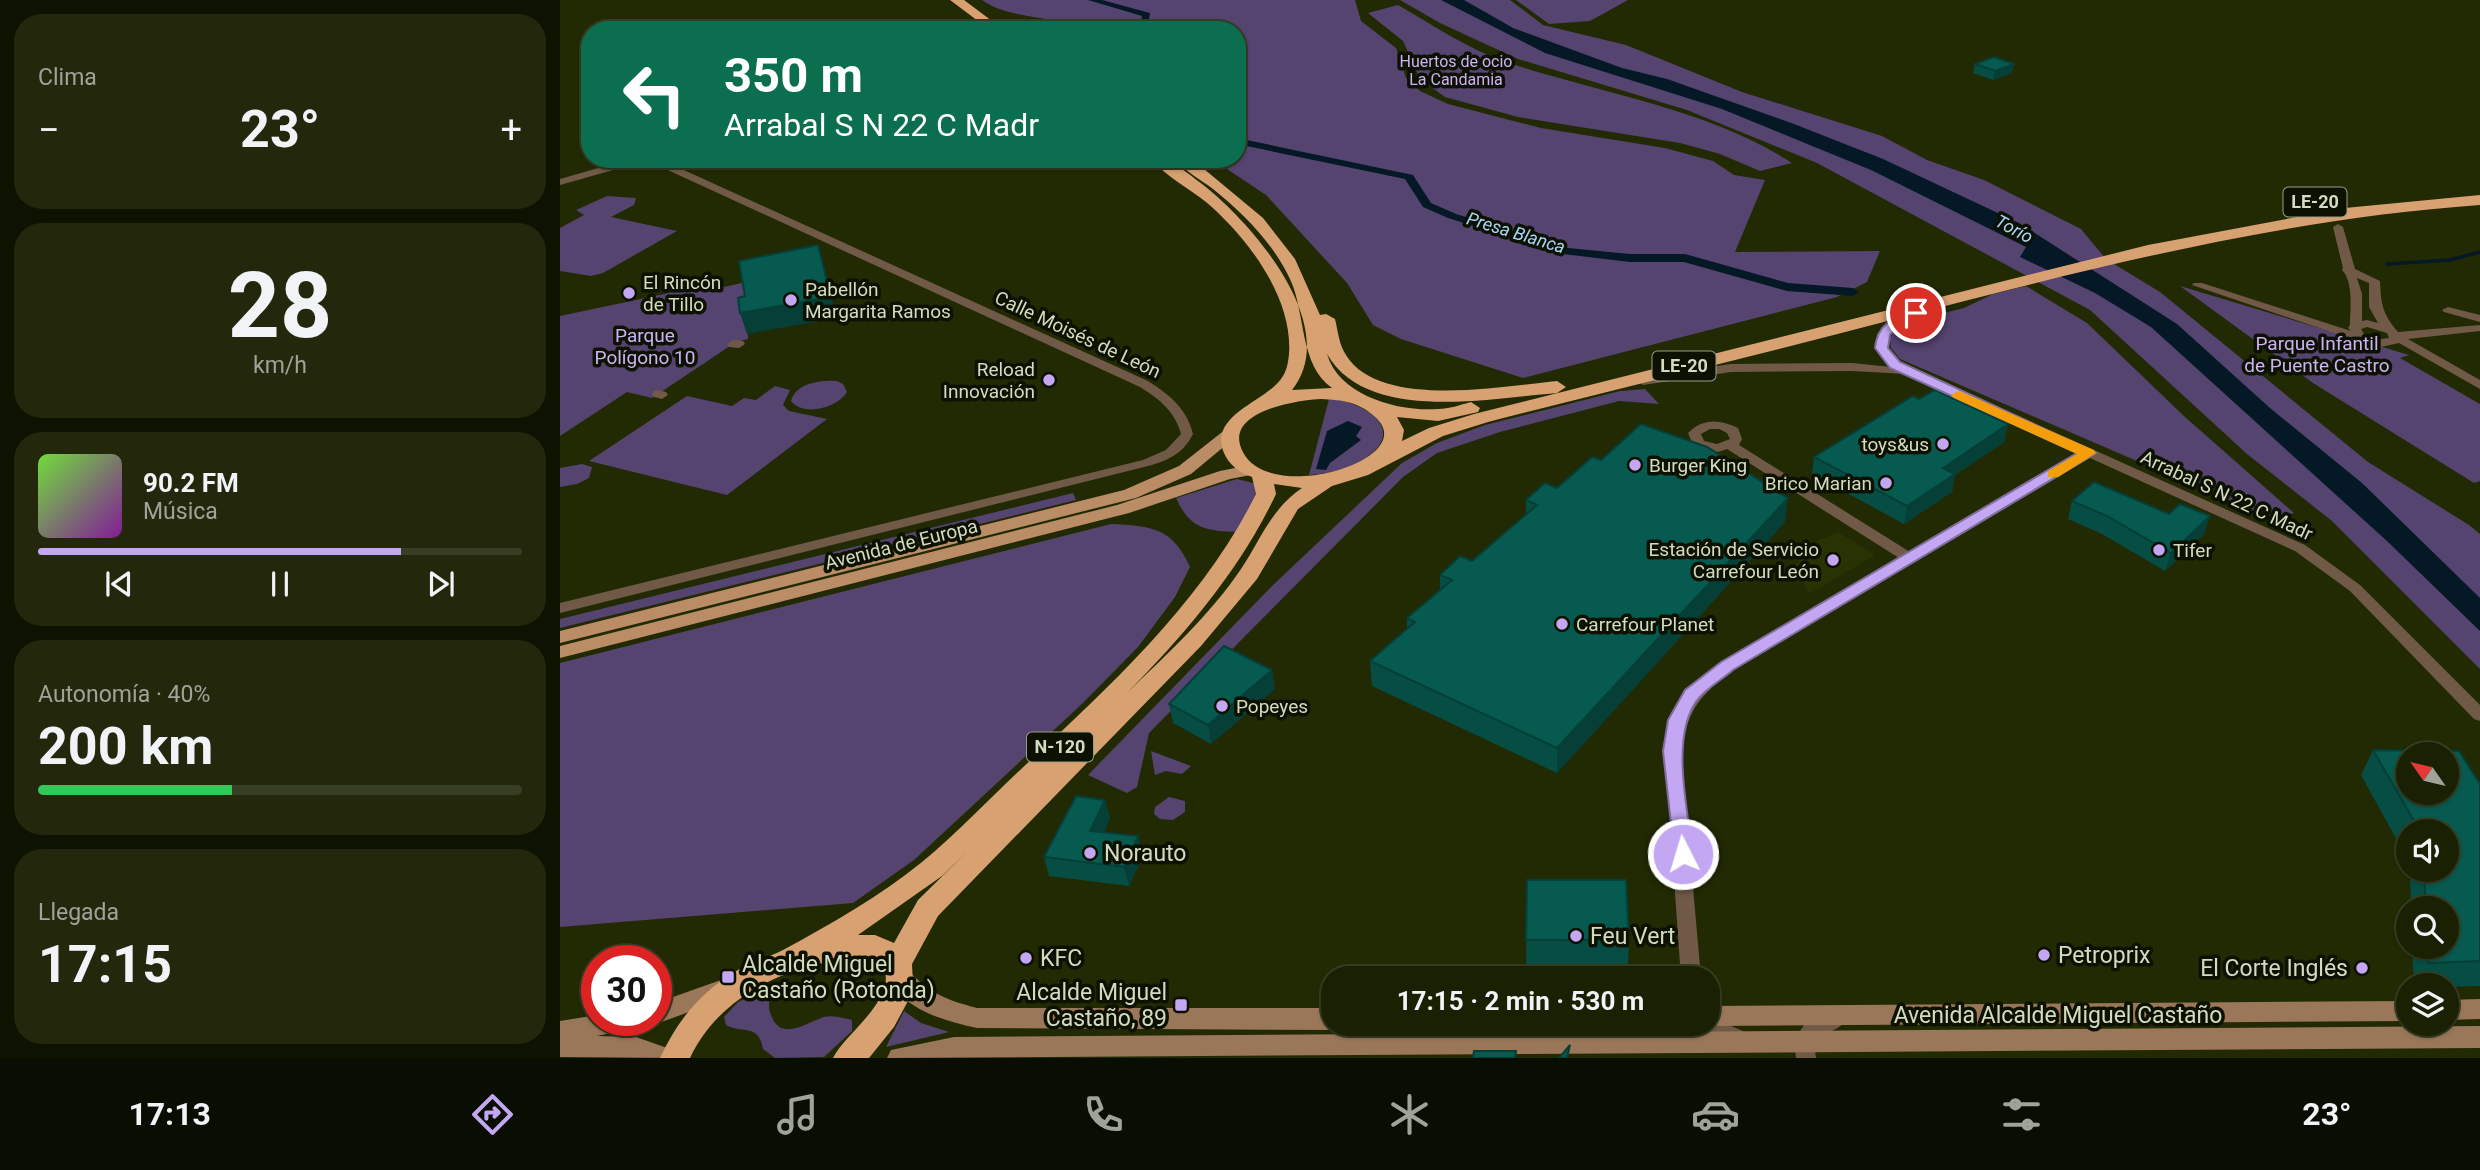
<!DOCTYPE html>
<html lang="es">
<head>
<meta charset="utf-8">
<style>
	body { margin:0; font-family:Roboto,sans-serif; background:#23280c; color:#f1f3f6; height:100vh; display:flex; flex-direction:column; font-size:26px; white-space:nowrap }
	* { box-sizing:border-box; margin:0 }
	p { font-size:23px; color:#9fa399 }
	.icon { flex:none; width:38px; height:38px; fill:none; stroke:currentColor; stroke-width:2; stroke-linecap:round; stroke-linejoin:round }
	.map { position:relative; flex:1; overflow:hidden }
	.details { display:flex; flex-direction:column; gap:14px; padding:14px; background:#0e1201; width:560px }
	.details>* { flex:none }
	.top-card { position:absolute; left:21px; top:21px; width:665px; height:147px; border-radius:28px; box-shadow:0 2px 5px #0004,0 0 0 2px #383e24; background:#0b6e4f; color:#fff; overflow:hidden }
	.needle { width:46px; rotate:304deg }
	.tools { position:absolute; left:1836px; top:742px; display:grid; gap:14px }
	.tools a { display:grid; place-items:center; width:63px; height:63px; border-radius:50%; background:#1a2002; box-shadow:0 2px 5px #0004,0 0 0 2px #383e24; font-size:35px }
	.speed { position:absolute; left:21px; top:945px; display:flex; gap:14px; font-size:35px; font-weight:700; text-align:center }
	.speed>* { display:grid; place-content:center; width:91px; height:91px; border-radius:50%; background:#1a2002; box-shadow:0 2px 5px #0004,0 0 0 2px #383e24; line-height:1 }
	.speed .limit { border:10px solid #d22; background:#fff; color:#111 }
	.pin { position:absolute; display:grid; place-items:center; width:60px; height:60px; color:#fff; margin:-30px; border:4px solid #fff; border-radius:50%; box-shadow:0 2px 7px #0007 }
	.me { position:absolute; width:77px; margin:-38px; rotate:355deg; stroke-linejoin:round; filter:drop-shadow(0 0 5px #0008) }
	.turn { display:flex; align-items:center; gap:24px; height:147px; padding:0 28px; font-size:32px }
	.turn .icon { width:91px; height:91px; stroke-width:2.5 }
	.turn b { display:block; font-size:49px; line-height:60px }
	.big { font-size:52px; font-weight:700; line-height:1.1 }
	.details .tile { flex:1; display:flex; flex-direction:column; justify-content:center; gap:10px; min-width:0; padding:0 24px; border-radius:28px; background:#23280c }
	.details .dial { align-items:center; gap:0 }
	.dial b { font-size:91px; line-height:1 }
	.song { display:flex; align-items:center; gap:21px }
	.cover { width:84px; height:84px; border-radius:10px; background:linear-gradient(135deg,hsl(100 70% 55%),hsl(290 70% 35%)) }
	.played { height:7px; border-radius:4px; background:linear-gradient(90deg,#c3a7f2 75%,#383e24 75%) }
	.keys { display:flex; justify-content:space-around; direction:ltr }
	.heat { display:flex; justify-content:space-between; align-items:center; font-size:38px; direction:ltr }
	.charge { height:10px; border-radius:5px; background:linear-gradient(90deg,#34c759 40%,#383e24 0) }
	.trip { position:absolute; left:761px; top:966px; width:399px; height:70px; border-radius:28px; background:#1a2002; box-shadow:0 2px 5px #0004,0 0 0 2px #383e24; font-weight:700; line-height:70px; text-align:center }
	.tab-bar { display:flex; height:112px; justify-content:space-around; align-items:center; background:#0a0d01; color:#9fa399 }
	.tab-bar .icon { width:49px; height:49px }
	.tab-bar .selected { color:#c3a7f2 }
	.tab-bar b { font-size:32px; color:#f1f3f6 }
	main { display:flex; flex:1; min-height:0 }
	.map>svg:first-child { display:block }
	.built { fill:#283203 }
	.green { fill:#554370 }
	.water { fill:#051825 }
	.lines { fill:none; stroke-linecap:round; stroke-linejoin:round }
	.stream { stroke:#051825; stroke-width:3.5 }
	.canal { fill:#051825; fill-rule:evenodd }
	.street { fill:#705a47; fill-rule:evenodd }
	.secondary { fill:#9a7759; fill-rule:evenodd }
	.primary { fill:#bb8d66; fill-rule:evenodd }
	.highway { fill:#d8a171; fill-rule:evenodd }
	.wall { fill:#064d44 }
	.shaded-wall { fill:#053f37 }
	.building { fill:#075a4f; stroke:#053f37; stroke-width:2; fill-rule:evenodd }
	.route { fill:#c3a7f2; stroke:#7f6d9d; stroke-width:2 }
	.slow { fill:#f59e0b }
	.poi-dot { fill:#c3a7f2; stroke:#0d1101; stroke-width:2.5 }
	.labels { text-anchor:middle; stroke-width:7; stroke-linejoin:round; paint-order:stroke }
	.far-park-label { font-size:16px; fill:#cbb2f5; stroke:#0d1101 }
	.shield { fill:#0d1101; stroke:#989f87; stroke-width:2 }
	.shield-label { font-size:18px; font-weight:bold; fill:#d3dcc0 }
	.far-water-label { font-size:18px; font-style:italic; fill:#a6d6fc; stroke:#0d1101 }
	.poi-label { font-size:19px; fill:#d3dcc0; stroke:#0d1101; text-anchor:start }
	.street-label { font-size:19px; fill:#d3dcc0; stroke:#0d1101 }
	.park-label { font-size:19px; fill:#cbb2f5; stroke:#0d1101 }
	.near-poi-label { font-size:23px; fill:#d3dcc0; stroke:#0d1101; text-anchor:start }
	.near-street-label { font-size:23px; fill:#d3dcc0; stroke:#0d1101 }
</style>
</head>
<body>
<main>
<section class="details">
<div class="tile"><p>Clima</p>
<div class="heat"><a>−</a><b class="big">23°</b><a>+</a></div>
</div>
<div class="tile dial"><b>28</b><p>km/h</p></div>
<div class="tile">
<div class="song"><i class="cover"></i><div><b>90.2 FM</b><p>Música</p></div></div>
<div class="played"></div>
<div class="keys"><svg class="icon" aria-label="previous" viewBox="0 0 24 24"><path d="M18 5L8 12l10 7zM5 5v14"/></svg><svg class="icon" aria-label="pause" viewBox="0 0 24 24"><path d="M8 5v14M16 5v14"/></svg><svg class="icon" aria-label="next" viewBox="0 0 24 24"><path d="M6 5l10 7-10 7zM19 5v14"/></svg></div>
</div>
<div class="tile"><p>Autonomía · 40%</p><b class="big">200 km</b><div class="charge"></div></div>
<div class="tile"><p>Llegada</p><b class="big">17:15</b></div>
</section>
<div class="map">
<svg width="1920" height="1058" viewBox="0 0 1920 1058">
	<rect width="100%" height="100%" fill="#222a03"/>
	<polygon class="built" points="1278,532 1315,555 1249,594 1235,565 1259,540"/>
	<g class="green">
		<path d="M422 0H795L801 21 836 48 846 78 860 91 888 104 981 128 1105 148 1153 161 1174 175 1205 180 1175 252 1320 251 1307 282 1277 297 963 378 841 339 813 325 787 283 706 195 652 159H677V30H518C488 13 450 20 422 0Z"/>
		<polygon points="840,0 950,0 983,25 1066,45 1182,92 1322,136 1367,160 1424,180 1521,229 1546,259 1600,292 1808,462 1909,525 1920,534 1920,669 1772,521 1687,454 1530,310 1257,163 1127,110 958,59 880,23"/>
		<polygon points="956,0 1068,0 1030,21 989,24"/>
		<path d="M838 5C873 25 908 49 946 62 1041 94 1147 108 1232 163L1200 171 1160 154 1120 143 958 117 885 97 860 79 843 41 808 13Z"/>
		<polygon points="47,196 76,198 74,205 51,217 117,231 43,273 31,276 0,271 0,228 24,215 16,210"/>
		<polygon points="186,282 188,339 176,342 92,398 67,392 0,436 0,316 152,284 164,287"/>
		<polygon points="1466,286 1527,323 1625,417 1734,513 1714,520 1340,359 1331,348 1330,338 1337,328 1352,321 1404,308 1433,294"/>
		<polygon points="1620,286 1849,355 1840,358 1920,404 1920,481 1914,483 1753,383"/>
		<path d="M277 381 283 384 287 392C277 408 244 417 231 401 236 383 260 380 277 381Z"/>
		<polygon points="215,386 230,390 223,405 229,411 267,419 167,495 29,461 127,396 172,406 184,398 196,400"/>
		<polygon points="1085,389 1099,404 1059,401 940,432 877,453 843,477 589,733 577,787 567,793 528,775 713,585 842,463 877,443 925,425 1060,391"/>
		<path d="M769 399C800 400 849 428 807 457 790 470 770 473 749 475Z"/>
		<polygon points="22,464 32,467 29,478 17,484 0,487 0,468"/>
		<path d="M677 479 693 483C702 498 686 518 678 532 646 531 630 529 616 498Z"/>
		<polygon points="513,493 516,500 0,628 0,619"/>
		<path d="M551 524C591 526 612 527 630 567L615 597 578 647 523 703 354 860 293 903 0 927V663Z"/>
		<polygon points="591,751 631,766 622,774 606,771 595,775"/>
		<polygon points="609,797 625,801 625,812 613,820 600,819 594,814 595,807"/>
		<path d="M208 988C211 998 207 1006 211 1015 221 1043 247 1022 264 1017 273 1015 283 1018 292 1020V1031L264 1057 215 1058 203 1049C199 1023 182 1034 166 1025L164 1017 178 1002Z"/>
		<polygon points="344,1011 361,1023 389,1032 326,1047"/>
	</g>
	<g class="water">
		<polygon points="881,0 904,0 953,28 1062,68 1107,79 1234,124 1323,159 1459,223 1617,324 1710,408 1802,483 1920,598 1920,631 1828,542 1591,327 1535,293 1460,257 1466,247 1311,170 1162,109 985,53"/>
		<polygon points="788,421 802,427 796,436 801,440 770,463 766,470 756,469 767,431"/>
	</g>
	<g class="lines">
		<polyline class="stream" points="1827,264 1890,260 1920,252"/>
		<g class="canal">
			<polygon points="528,0 542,0 590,13 588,25 592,30 580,28 582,16"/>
			<polygon points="677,138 853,175 871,203 896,214 1008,248 1070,254 1125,254 1228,283 1293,288 1299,292 1293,296 1227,291 1124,262 1070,262 1003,254 888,218 863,207 845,179 677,144"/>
		</g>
		<g class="street">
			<path d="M70 159 104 161 588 381C610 395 627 409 633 434 624 452 611 459 592 465L0 613V603L583 460 606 450 621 434C615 411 599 399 580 387L99 166 78 163 0 185V179Z"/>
			<path d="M1778 224 1783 227 1795 269 1820 281C1821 306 1823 314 1838 332L1920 325V331L1848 339 1920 380V389L1839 343 1821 347 1801 342 1632 285 1634 283H1642L1791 331 1788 328 1790 325C1790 308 1794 283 1782 270L1783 268 1773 227ZM1797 278 1809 283V307L1818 323 1807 320 1802 321V294ZM1807 327 1827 333 1829 338 1821 339 1805 336 1801 329Z"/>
			<path d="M1370 305 1376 308 1374 310 1342 322 1329 335 1328 348 1339 362 1745 545 1800 585 1920 705V721L1914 719 1790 591 1735 551 1530 458 1173 670C1139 697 1129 707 1121 751L1141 978H1121L1105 751 1116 710 1130 689 1161 662 1339 558 1167 449 1158 452 1134 447 1128 433C1143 418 1159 419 1178 428L1182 439 1179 445 1350 552 1519 453 1346 374 1292 371 1171 372 1083 385 1077 381 1083 377 1171 364 1292 363 1331 367 1316 348 1317 334 1334 318ZM1150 429H1159L1167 433 1170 439 1157 444 1144 441 1141 434Z"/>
			<polygon points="1888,307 1920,315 1920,322 1884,312 1882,310"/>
			<polygon points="173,340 183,341 185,344 179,348 169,347 167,344"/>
			<polygon points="98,390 106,392 108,395 102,399 94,397 92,394 94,391"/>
			<path d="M1276 1011 1283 1013 1286 1019C1280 1032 1262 1031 1254 1043L1256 1058H1236L1234 1041 1244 1025Z"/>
			<path d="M1148 1016 1185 1032 1188 1038 1185 1044C1171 1049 1154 1036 1141 1030L1140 1027C1131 1037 1112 1051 1099 1046L1096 1040C1106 1020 1129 1024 1148 1024Z"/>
		</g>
		<g class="secondary">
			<path d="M340 968C352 972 358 981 368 988 383 999 399 1003 417 1008H774V1024H784L774 1030 417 1028C385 1021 344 1010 328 978L331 971Z"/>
			<polygon points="161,980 170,983 173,990 170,997 96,1024 87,1021 96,1020 96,1003"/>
			<polygon points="1920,999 1920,1019 1886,1020 1886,1000"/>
			<polygon points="1848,1001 1848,1021 1148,1026 1140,1024 1148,1024 1148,1006"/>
			<polygon points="37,1015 37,1020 81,1020 78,1027 37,1036 76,1037 113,1050 117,1058 0,1057 0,1021"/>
			<polygon points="1920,1026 1920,1048 327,1058 331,1050 394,1037"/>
		</g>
		<g class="primary">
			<polygon points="672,427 680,432 678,435 631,474 576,498 0,643 0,631 564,490 619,466 666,429"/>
			<polygon points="690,465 698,470 696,474 670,479 569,513 0,658 0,646 557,505 660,471"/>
		</g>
		<g class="highway">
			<polygon points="390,0 404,0 444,30 430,30"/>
			<path d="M591 159C614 159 624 171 642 184 691 222 783 326 732 390L772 388C739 365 746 313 730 279 713 243 684 214 653 189 641 180 625 171 615 159H632L703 218 735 259 760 315 766 314 775 319C778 331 779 345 786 355 819 410 945 386 997 381L1006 387 997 393C931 398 807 424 767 354 779 396 839 412 878 409 889 409 900 405 911 402L920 408 918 412 878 421 837 417 844 430 842 441 869 428 914 414 1588 245 1785 208 1920 195V205C1721 219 1531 268 1339 318 1202 354 1065 387 928 422L883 436 808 475 772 486 738 509 697 579 641 646 378 916 352 964 353 984 348 1001 334 1027 309 1058H273C285 1033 341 997 322 964 304 955 288 959 269 962 211 973 156 1003 130 1058H100C120 1015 146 986 189 964 200 959 212 956 223 950 271 924 320 896 362 862 396 834 427 801 459 771 547 689 642 603 696 494L692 477C680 473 669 465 664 453 648 415 705 402 721 379 727 371 728 363 729 354 733 297 687 237 646 202 628 188 606 176 591 159ZM761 399C783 400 799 402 815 417 862 458 714 505 684 454 659 412 737 400 761 399ZM714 484 742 488C711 509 701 539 681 569 650 615 607 654 567 693 626 633 680 570 716 494ZM408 851 358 900 334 943 315 935H298L382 876Z"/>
		</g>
	</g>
	<g class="wall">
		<polygon points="1415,64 1452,73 1433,80 1413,73"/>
		<polygon points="1359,399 1448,424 1444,442 1395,475 1392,492 1344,524 1252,474 1254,457"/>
		<polygon points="997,488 1225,522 997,773 812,686 810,661 847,629 847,618 880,590 880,575 912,561 966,515 966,500"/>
		<polygon points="1512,501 1609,514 1650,516 1644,534 1605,571 1542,534 1508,519"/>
		<polygon points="712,670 715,689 651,744 613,723 609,704"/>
		<polygon points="1813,750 1920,784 1920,986 1886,987 1886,985 1854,985 1852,947 1886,947 1886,908 1851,908 1850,870 1886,870 1886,831 1848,831 1848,860 1801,775"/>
		<polygon points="545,800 550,819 544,832 578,836 583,856 569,886 489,876 484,857"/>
		<polygon points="967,880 1069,940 1068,966 966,966"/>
	</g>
	<g class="shaded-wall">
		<polygon points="1454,64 1452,73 1433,80 1435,71"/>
		<polygon points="258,245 277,318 187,334 180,313"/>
		<polygon points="1448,424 1444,442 1395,475 1392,492 1344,524 1347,506 1383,468"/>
		<polygon points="1228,498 1225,522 997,773 997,748"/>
		<polygon points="1650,516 1644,534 1605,571 1611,553"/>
		<polygon points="712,670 715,689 651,744 648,725"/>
		<polygon points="545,800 550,819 535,850 530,831"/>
		<polygon points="578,836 583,856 569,886 564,867"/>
	</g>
	<g class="building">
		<polygon points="1434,57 1454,64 1435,71 1415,64"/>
		<polygon points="258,245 271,297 180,313 178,298 185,296 179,261"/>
		<polygon points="1375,390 1448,424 1383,468 1395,474 1347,506 1254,457 1353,396 1359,399"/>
		<polygon points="1081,424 1147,447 1228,498 997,748 810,661 855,622 847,618 892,580 880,575 900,556 912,561 977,505 966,500 985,483 997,488 1032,457 1041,460"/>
		<polygon points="1534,482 1609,514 1620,504 1650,516 1611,553 1547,516 1512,501"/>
		<polygon points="664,646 712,670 648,725 609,704"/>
		<path d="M1813 750 1899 751 1920 784V961L1868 963V947H1886V908H1866L1864 870H1886V831H1860ZM1848 754H1886V793H1848Z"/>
		<polygon points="516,796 545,800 530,831 578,836 564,867 484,857"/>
		<polygon points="967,880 1066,880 1069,940 966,940"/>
		<polygon points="1010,1045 1007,1058 999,1058"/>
		<polygon points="914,1051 956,1051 955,1058 913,1058"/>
	</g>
	<path class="route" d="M1351 310 1362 313 1343 323 1330 335 1328 348 1340 362 1536 453 1173 670C1163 679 1148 687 1139 698 1109 733 1128 812 1133 854L1130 860H1115L1103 751 1108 720 1125 690 1161 662 1517 453 1330 368 1315 348C1317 326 1331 318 1351 310Z"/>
	<polygon class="slow" points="1399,391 1534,450 1536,453 1498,477 1488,477 1488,471 1517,454 1394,398 1391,395"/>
	<g class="poi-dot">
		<circle cx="69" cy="293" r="7"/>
		<circle cx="231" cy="300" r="7"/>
		<circle cx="489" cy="380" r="7"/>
		<circle cx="1383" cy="444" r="7"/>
		<circle cx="1075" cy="465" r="7"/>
		<circle cx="1326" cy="483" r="7"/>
		<circle cx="1599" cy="550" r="7"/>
		<circle cx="1273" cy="560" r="7"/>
		<circle cx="1002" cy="624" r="7"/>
		<circle cx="662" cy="706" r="7"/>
		<circle cx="530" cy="853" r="7"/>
		<circle cx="1016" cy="936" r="7"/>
		<circle cx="1484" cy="955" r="7"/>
		<circle cx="466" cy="958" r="7"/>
		<circle cx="1802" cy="968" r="7"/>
		<rect x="161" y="970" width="14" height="14" rx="3.5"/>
		<rect x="614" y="998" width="14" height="14" rx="3.5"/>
	</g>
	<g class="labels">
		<g class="far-park-label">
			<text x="896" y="67">Huertos de ocio<tspan x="896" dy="18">La Candamia</tspan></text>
		</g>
		<g class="shield">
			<rect x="1723.5" y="187.5" width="63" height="29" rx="5"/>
			<rect x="1092.5" y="351.5" width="63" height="29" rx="5"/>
			<rect x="467" y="732.5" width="66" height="29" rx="5"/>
		</g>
		<g class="shield-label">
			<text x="1755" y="208">LE-20</text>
			<text x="1124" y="372">LE-20</text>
			<text x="500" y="753">N-120</text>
		</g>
		<g class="far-water-label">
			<text transform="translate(1454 229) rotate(28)" y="6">Torío</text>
			<text transform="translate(956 233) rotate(17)" y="6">Presa Blanca</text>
		</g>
		<g class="poi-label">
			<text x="83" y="289">El Rincón<tspan x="83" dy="22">de Tillo</tspan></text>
			<text x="245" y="296">Pabellón<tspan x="245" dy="22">Margarita Ramos</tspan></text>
			<text x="475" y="376" text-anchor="end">Reload<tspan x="475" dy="22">Innovación</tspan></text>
			<text x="1369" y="451" text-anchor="end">toys&amp;us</text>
			<text x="1089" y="472">Burger King</text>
			<text x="1312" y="490" text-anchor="end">Brico Marian</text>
			<text x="1259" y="556" text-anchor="end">Estación de Servicio<tspan x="1259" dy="22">Carrefour León</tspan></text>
			<text x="1613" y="557">Tifer</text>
			<text x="1016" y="631">Carrefour Planet</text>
			<text x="676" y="713">Popeyes</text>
		</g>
		<g class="street-label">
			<text transform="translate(518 334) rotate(25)" y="7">Calle Moisés de León</text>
			<text transform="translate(1667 495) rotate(25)" y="7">Arrabal S N 22 C Madr</text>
			<text transform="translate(341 544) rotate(-14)" y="7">Avenida de Europa</text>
		</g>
		<g class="park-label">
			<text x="85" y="342">Parque<tspan x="85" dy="22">Polígono 10</tspan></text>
			<text x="1757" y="350">Parque Infantil<tspan x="1757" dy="22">de Puente Castro</tspan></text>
		</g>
		<g class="near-poi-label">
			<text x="544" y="861">Norauto</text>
			<text x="1030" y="944">Feu Vert</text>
			<text x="1498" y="963">Petroprix</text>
			<text x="480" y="966">KFC</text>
			<text x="182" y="972">Alcalde Miguel<tspan x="182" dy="26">Castaño (Rotonda)</tspan></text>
			<text x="1788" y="976" text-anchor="end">El Corte Inglés</text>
			<text x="607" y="1000" text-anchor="end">Alcalde Miguel<tspan x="607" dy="26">Castaño, 89</tspan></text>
		</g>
		<g class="near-street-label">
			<text x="1498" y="1023">Avenida Alcalde Miguel Castaño</text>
		</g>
	</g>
</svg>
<div class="tools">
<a><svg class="needle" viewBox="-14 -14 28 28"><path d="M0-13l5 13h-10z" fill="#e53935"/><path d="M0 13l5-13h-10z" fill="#9fa399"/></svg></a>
<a><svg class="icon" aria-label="sound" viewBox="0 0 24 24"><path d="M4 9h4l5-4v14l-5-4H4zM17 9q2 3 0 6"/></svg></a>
<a><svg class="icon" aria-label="search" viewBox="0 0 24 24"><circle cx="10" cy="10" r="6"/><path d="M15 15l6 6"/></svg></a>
<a><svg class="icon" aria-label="layers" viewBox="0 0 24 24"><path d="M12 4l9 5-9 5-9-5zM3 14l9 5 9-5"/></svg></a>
</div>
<div class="speed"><div class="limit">30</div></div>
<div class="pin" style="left:1356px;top:313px;background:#d93025"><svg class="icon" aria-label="arrive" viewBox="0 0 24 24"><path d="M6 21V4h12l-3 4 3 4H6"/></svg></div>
<svg class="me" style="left:1123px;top:854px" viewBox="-20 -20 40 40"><circle r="17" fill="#c3a7f2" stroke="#fff" stroke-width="3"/><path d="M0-11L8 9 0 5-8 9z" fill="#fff"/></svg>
<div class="trip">17:15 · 2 min · 530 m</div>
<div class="top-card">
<div class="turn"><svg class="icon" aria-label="left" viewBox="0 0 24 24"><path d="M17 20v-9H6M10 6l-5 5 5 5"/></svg><div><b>350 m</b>Arrabal S N 22 C Madr</div></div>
</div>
</div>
</main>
<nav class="tab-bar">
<b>17:13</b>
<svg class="icon selected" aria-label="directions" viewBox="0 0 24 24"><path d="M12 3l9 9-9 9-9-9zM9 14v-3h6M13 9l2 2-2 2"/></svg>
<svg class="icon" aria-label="music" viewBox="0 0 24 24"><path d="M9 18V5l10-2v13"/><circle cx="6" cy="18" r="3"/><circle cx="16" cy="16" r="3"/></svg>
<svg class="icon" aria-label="phone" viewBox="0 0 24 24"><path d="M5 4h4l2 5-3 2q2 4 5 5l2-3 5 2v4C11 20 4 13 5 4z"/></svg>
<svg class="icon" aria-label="climate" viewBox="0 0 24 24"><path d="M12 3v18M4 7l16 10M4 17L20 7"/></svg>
<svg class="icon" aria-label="car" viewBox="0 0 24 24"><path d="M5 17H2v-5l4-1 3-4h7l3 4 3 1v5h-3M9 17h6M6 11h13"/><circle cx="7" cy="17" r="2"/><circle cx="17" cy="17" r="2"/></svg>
<svg class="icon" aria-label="filters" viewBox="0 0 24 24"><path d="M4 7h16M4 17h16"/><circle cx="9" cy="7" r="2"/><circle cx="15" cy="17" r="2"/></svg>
<b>23°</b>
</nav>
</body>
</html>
